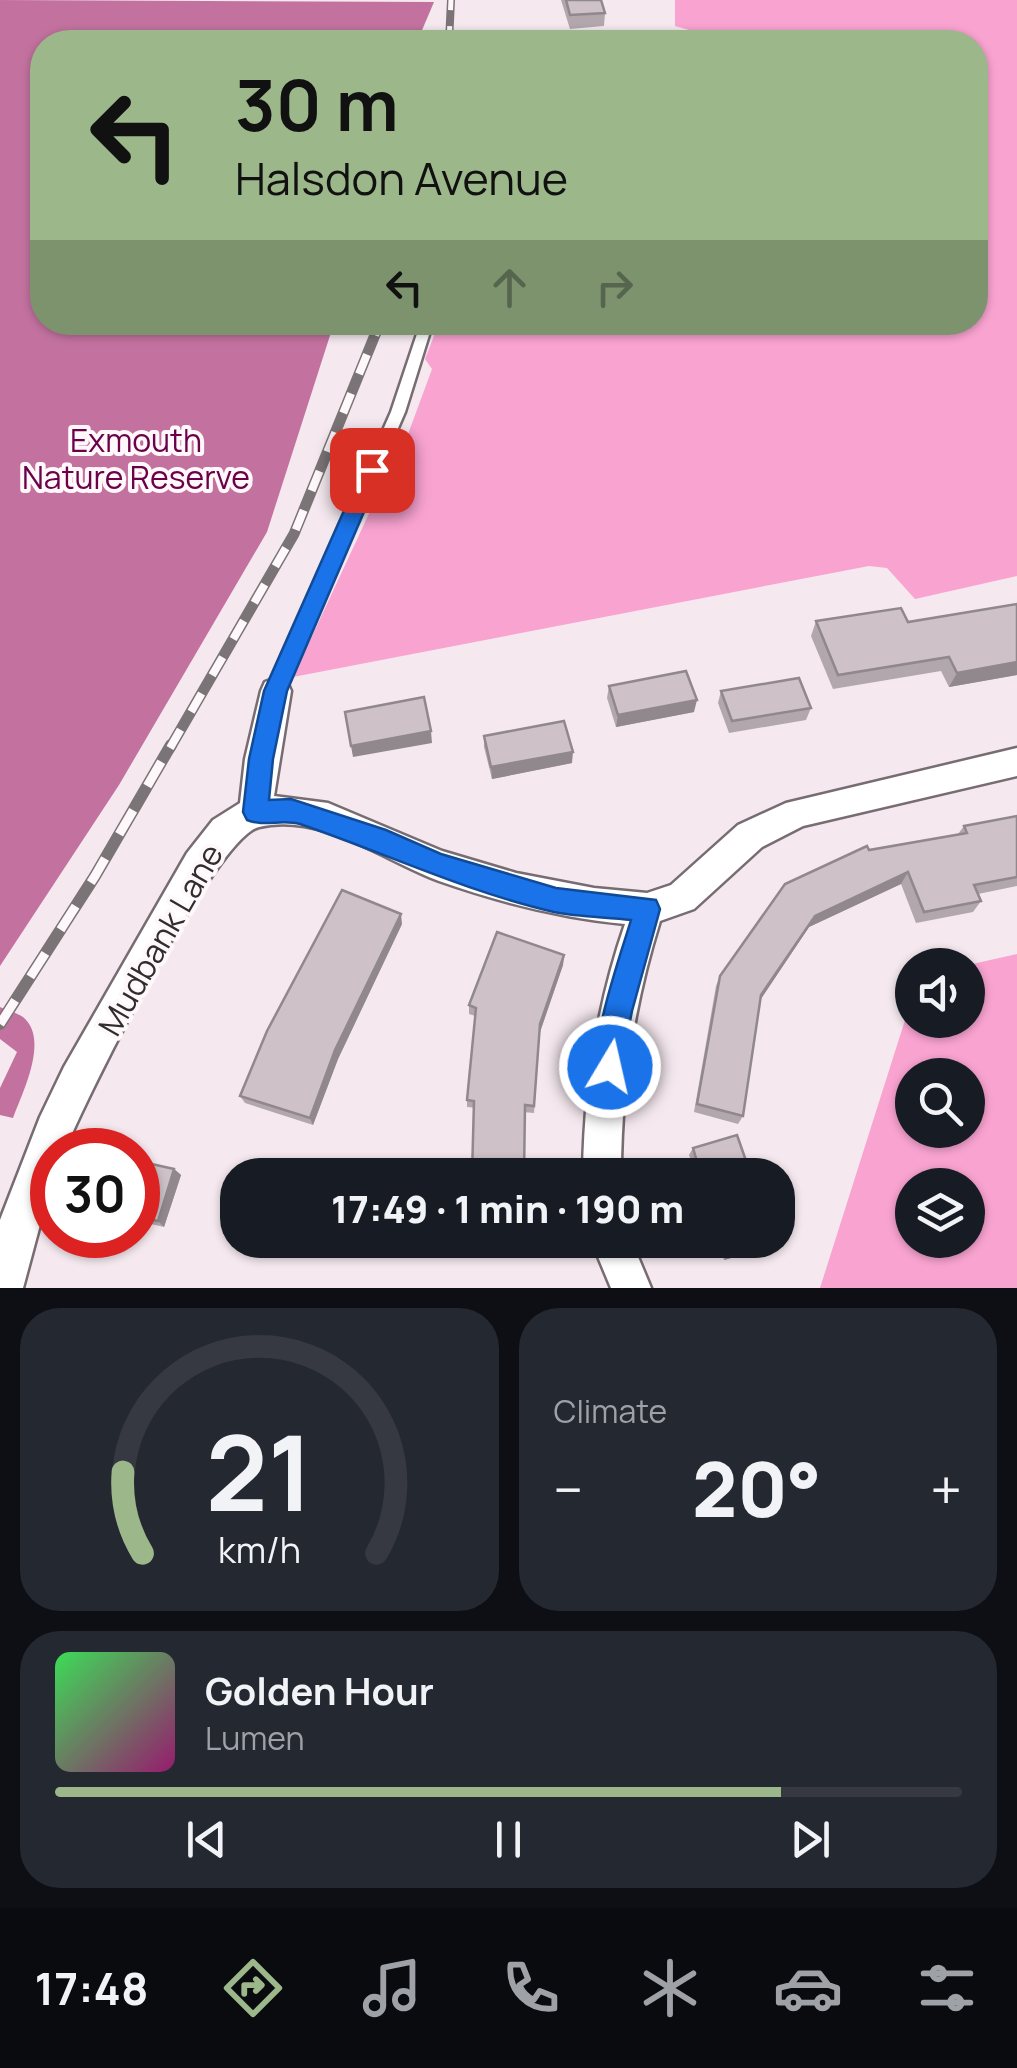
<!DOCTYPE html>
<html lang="en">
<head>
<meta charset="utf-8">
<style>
	body { margin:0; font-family:Manrope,sans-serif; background:#242831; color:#f1f3f6; height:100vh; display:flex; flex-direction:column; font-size:38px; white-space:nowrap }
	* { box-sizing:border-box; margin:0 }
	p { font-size:32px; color:#9ea1a6 }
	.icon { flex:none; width:55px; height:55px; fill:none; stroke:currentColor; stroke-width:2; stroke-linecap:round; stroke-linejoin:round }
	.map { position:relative; height:1288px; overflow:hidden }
	.side { display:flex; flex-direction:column; gap:20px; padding:20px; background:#0d0f14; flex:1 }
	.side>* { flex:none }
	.banner { position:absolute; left:30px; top:30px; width:958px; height:305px; border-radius:40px; box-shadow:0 2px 8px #0004; background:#9cb88a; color:#111; overflow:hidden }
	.fabs { position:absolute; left:895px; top:948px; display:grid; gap:20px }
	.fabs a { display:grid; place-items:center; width:90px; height:90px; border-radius:50%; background:#171b24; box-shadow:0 2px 8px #0004; font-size:50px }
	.speed { position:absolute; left:30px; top:1128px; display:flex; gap:20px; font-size:50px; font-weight:700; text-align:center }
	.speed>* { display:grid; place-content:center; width:130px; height:130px; border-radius:50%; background:#171b24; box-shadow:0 2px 8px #0004; line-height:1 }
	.speed .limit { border:15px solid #d22; background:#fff; color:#111 }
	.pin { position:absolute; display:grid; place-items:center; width:85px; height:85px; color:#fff; margin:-42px; border-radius:20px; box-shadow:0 5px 15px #0006 }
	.me { position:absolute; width:110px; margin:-55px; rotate:9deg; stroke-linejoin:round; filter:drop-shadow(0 0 8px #0008) }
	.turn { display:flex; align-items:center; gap:35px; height:210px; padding:0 40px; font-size:45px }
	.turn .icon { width:130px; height:130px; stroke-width:2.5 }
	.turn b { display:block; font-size:70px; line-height:85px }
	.lanes { display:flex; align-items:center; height:95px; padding:0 40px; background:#0003; justify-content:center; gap:50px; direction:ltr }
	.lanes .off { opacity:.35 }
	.big { font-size:75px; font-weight:800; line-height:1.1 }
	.side .card { flex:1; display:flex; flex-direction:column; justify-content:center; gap:15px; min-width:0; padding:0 35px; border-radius:40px; background:#242831 }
	.side .dial { align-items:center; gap:0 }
	.dial svg { height:260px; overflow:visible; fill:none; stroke:#363941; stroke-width:7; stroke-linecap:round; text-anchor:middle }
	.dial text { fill:#f1f3f6; stroke:none }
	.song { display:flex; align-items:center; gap:30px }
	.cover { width:120px; height:120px; border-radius:15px; background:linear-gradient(135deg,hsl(130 70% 55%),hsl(320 70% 35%)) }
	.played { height:10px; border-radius:5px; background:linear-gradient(90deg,#9cb88a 80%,#363941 80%) }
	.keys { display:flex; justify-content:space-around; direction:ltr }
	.heat { display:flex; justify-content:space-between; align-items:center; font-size:55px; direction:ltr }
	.side .tiles { flex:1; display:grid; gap:20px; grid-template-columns:1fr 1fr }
	.card:last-child { grid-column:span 2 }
	.trip { position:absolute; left:220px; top:1158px; width:575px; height:100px; border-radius:40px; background:#171b24; box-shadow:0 2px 8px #0004; font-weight:800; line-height:100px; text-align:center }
	.tab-bar { display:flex; height:160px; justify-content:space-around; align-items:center; background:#090b0e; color:#9ea1a6 }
	.tab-bar .icon { width:70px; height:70px }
	.tab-bar .selected { color:#9cb88a }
	.tab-bar b { font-size:45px; color:#f1f3f6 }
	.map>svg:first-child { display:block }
	.green { fill:#f9a3d1; fill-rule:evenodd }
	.water { fill:#c3729f }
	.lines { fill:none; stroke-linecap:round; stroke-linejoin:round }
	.service-casing { stroke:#776c72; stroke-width:5 }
	.minor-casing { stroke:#776c72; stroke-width:5 }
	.service { fill:#fff; fill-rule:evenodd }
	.minor { fill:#fff; fill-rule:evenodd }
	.rail-far2-casing { stroke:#7b7477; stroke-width:8 }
	.rail-far1-casing { stroke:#7b7477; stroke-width:11 }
	.rail-casing { stroke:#7b7477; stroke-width:12 }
	.rail-far2 { stroke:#fff8fb; stroke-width:5; stroke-dasharray:16; stroke-linecap:butt }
	.rail-far1 { stroke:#fff8fb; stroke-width:8; stroke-dasharray:21; stroke-linecap:butt }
	.rail { stroke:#fff8fb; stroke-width:9; stroke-dasharray:28; stroke-linecap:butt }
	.wall { fill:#b1a7ac }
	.shaded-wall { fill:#90888c }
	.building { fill:#cec2c8; stroke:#90888c; stroke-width:2.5 }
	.route { fill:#1a73e8; stroke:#114b97; stroke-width:2.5 }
	.labels { text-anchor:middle; stroke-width:8; stroke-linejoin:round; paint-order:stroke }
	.park-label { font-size:32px; fill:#6a0149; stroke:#fff8fb }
	.street-label { font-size:32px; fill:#312d2f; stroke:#fff8fb }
</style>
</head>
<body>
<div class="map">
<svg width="1017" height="1288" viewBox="0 0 1017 1288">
	<rect width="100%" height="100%" fill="#f5e9ef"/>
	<g class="green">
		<polygon points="675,0 1017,0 1017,576 915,599 887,568 869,566 293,677 394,460 400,456 432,369 425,359 439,323 975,322 975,42 732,42 675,26"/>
		<path d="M1017 954V1288H820L912 998V1020H968V965ZM968 1075V1130H912V1075ZM968 1185V1240H912V1185Z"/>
	</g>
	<g class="water">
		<polygon points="0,0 434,2 417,42 42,42 42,322 334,323 267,532 119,785 0,966"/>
		<path d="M0 1007C7 1010 17 1013 23 1017 50 1039 22 1093 13 1118L0 1115V1088L17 1052 0 1039Z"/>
	</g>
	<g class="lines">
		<g class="service-casing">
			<polygon id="service" points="421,322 433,322 405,412 284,691 281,696 276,697 271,696 268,691 391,412"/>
		</g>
		<g class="minor-casing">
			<g id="minor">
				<path d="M276 678 287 682 291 691 274 796 328 803 442 851 516 873 594 888 647 893 671 885 738 825 786 803 1017 748V776L803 826 762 847 694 909 660 921C634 1004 621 1088 621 1175H583C584 1089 597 1005 625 924 561 918 499 902 439 881 385 861 321 812 259 827 215 837 86 1098 65 1150H52V1180L23 1288H0V1220L40 1117 64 1067 187 853 213 820 240 803 245 759 261 691 265 682Z"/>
				<polygon points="591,1240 631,1240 651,1288 611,1288"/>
			</g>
		</g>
		<use href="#service" class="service"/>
		<use href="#minor" class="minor"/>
		<g class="rail-far2-casing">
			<g id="rail-far2">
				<polyline points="449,42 451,0"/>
				<polyline points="378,327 380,322"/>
			</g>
		</g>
		<g class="rail-far1-casing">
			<polyline id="rail-far1" points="170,748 294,534 379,325"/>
		</g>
		<g class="rail-casing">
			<polyline id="rail" points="0,1024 95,876 171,745"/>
		</g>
		<use href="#rail-far2" class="rail-far2"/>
		<use href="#rail-far1" class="rail-far1"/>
		<use href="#rail" class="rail"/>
	</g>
	<g class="wall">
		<polygon points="561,0 601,0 605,13 604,26 570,29"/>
		<polygon points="1017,604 1017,675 949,687 941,671 833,689 811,636 816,621 908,622"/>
		<polygon points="609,686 694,712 616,727 607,698"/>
		<polygon points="721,691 811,708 806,720 729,733 718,703"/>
		<polygon points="484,736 572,763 492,779 484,747"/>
		<polygon points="1017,816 1017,886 978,894 981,901 973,912 916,923 901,884 809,927 761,998 743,1116 738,1124 694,1112 716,986 720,976 869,850 958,834 964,826"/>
		<polygon points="402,924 338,1059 313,1125 245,1103 240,1096"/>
		<polygon points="564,955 563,965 540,1032 534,1113 467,1107 467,1100 475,1016 469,1014 469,1005"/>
		<polygon points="693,1148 751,1175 696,1175 689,1155"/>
		<polygon points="138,1161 174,1169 181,1175 164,1227 138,1221"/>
		<polygon points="717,1240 775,1240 775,1241 770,1247 724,1260"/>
	</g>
	<g class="shaded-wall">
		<polygon points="1017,662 1017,675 949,687 957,673"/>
		<polygon points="697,700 694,712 616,727 618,715"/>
		<polygon points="431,731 432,743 353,757 351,746"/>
		<polygon points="573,752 572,763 492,779 491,767"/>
		<polygon points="908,872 901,884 809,927 757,1005 761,995 815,916"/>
		<polygon points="401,914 402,924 338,1059 313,1125 310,1118 335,1050"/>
		<polygon points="564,955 563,965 540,1032 540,1024"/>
		<polygon points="174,1169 181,1175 164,1227 158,1221"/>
		<polygon points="775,1241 770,1247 724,1260 728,1255"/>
	</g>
	<g class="building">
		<polygon points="566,0 601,0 605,13 570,15"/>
		<polygon points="1017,604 1017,662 957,673 949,657 838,675 816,621 901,608 908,622"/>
		<polygon points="686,671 697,700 618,715 609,686"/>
		<polygon points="799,678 811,708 732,721 721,691"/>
		<polygon points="424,697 431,731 351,746 345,712"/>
		<polygon points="564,721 573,752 491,767 484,736"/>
		<polygon points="1017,816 1017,877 974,885 981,901 924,912 908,872 815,916 761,995 743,1116 697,1104 720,976 785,884 867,846 869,850 967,833 964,826"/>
		<polygon points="342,890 401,914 335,1050 310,1118 240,1096 267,1031"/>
		<polygon points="497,932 564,955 540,1024 534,1106 525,1105 524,1175 472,1175 474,1101 467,1100 476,1008 469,1005"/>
		<polygon points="737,1135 751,1175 701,1175 693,1148"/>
		<polygon points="138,1161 174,1169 158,1221 138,1217"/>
		<polygon points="723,1240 775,1240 775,1241 728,1255"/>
	</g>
	<path class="route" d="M372 463 382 470 287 691 273 759 269 800 291 799 386 830 441 854 556 888 656 900 660 909 632 1011 619 1077 610 1081 600 1077C587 1047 621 954 631 920 606 917 579 917 554 912 467 892 385 853 300 824 282 819 264 827 247 820L243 812 249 759 264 691 362 470Z"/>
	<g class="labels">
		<g class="park-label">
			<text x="136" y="452">Exmouth<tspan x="136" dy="37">Nature Reserve</tspan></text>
		</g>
		<g class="street-label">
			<text transform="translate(161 940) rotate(-60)" y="11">Mudbank Lane</text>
		</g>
	</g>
</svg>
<div class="fabs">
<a><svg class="icon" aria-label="sound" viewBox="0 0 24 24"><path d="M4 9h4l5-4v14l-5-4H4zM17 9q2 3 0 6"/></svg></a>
<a><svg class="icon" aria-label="search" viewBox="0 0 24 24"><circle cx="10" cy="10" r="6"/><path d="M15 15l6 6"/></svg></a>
<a><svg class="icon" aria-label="layers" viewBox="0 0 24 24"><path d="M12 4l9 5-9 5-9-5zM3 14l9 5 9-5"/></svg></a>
</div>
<div class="speed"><div class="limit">30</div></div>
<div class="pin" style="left:372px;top:470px;background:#d93025"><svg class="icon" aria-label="arrive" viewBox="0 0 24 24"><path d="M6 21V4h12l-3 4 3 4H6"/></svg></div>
<svg class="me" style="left:610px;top:1067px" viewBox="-20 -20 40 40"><circle r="17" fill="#1a73e8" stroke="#fff" stroke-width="3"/><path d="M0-11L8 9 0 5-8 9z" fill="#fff"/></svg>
<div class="trip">17:49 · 1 min · 190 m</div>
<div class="banner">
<div class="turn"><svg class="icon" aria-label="left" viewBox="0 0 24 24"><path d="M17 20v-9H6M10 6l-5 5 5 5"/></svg><div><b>30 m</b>Halsdon Avenue</div></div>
<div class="lanes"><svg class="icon" aria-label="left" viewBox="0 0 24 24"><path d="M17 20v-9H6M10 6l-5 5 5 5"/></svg><svg class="icon off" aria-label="ahead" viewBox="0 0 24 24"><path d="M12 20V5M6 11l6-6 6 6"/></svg><svg class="icon off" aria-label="right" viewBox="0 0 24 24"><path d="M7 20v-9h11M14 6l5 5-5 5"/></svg></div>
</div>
</div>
<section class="side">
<div class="tiles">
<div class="card dial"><svg viewBox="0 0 100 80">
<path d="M14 69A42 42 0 1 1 86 69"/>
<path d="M14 69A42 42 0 0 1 8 44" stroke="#9cb88a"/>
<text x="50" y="56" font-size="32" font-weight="700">21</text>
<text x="50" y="72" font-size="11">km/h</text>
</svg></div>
<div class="card"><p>Climate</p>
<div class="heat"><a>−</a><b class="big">20°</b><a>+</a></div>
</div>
<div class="card">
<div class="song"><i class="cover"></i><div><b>Golden Hour</b><p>Lumen</p></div></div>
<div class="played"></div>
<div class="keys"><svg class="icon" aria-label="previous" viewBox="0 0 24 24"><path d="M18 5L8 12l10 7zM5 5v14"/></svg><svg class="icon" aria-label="pause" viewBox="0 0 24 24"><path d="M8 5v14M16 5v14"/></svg><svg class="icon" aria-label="next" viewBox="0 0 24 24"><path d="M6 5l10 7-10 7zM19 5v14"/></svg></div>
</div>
</div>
</section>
<nav class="tab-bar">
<b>17:48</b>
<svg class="icon selected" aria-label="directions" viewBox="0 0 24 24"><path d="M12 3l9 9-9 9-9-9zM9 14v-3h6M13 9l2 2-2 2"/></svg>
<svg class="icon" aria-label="music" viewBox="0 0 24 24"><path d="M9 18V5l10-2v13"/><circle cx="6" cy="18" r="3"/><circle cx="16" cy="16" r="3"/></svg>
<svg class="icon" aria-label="phone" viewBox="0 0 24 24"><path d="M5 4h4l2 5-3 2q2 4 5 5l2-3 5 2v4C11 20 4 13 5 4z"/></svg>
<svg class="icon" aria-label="climate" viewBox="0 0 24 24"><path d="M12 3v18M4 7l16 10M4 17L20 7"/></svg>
<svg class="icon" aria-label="car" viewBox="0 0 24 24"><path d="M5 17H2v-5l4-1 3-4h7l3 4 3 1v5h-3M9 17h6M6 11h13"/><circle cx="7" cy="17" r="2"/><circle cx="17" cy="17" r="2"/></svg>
<svg class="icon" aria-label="filters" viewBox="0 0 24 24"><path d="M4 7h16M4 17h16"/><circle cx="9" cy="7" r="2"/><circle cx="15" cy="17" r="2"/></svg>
</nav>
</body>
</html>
